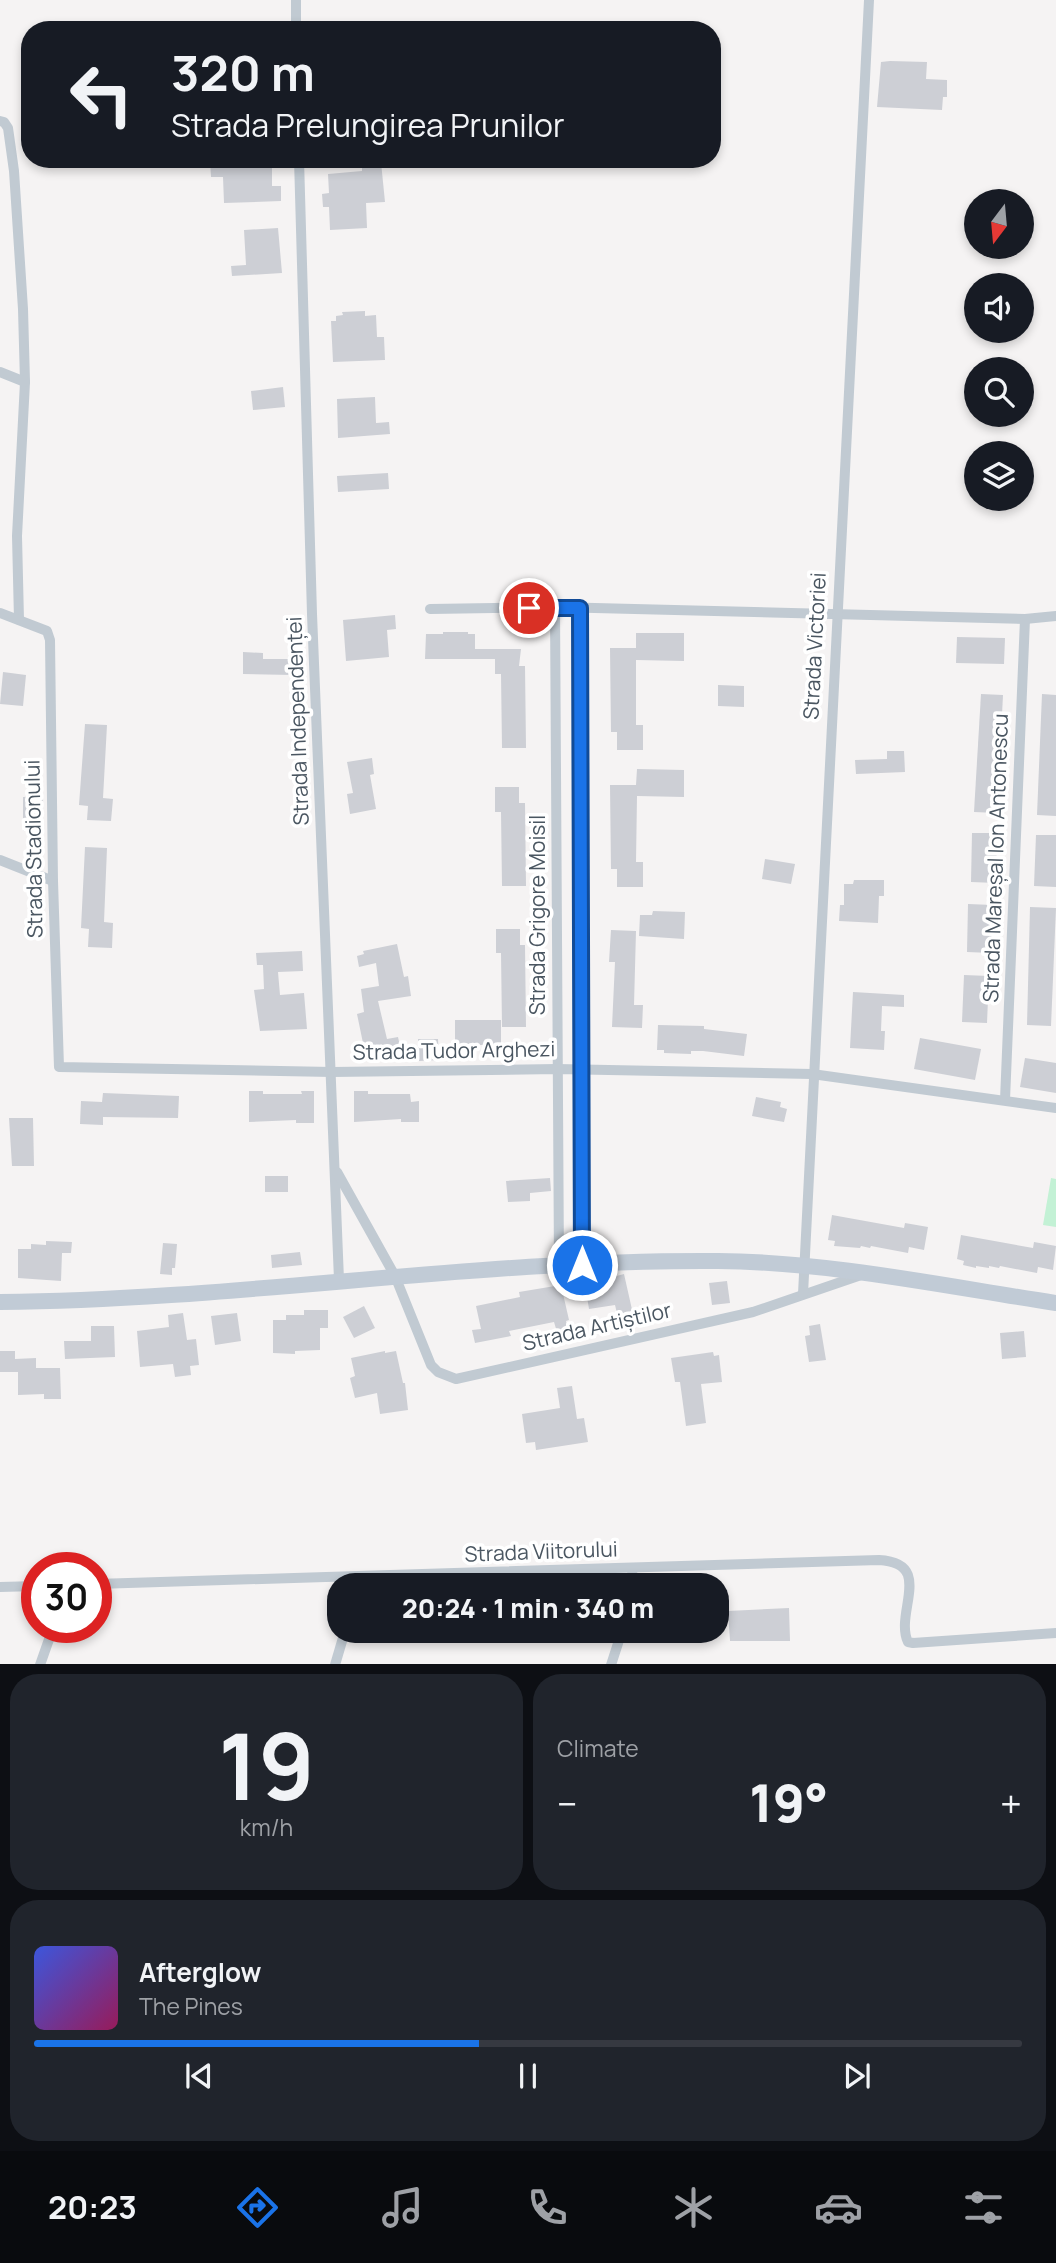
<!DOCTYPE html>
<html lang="en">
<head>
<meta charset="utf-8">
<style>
	body { margin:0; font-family:Manrope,sans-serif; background:#20242c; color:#f1f3f6; height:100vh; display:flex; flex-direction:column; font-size:26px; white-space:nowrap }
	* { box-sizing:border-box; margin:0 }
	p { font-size:23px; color:#9ea1a6 }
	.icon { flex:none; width:38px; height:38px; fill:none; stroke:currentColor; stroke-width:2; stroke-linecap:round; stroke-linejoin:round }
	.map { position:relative; height:1664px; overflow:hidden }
	.panel { display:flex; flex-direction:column; gap:10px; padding:10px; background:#0d0f14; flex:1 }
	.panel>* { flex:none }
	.guide { position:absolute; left:21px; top:21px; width:700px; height:147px; border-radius:28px; box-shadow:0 4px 10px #0003; background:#171b24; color:#f1f3f6; overflow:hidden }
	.needle { width:46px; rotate:196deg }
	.fabs { position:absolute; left:964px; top:189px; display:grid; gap:14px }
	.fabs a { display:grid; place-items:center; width:70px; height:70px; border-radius:50%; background:#171b24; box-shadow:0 4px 10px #0003; font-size:35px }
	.speed { position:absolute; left:21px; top:1552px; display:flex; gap:14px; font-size:35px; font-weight:700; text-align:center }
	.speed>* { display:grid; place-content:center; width:91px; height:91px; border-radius:50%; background:#171b24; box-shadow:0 4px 10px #0003; line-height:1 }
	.speed .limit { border:10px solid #d22; background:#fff; color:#111 }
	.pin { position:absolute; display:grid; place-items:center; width:60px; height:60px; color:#fff; margin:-30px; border:4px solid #fff; border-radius:50%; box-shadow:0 2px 7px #0007 }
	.me { position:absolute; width:77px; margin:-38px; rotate:0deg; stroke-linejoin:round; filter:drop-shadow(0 0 5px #0008) }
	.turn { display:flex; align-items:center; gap:24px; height:147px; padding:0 35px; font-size:32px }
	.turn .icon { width:91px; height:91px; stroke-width:2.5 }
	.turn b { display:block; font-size:49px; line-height:60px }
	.big { font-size:52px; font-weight:800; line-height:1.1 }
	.panel .card { flex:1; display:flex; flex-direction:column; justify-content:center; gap:10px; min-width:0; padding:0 24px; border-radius:28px; background:#20242c }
	.panel .dial { align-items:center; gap:0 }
	.dial b { font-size:91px; line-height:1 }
	.song { display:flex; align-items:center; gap:21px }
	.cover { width:84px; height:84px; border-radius:10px; background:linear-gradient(135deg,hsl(230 70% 55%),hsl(330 70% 35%)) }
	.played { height:7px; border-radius:4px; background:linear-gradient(90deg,#1a73e8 45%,#363941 45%) }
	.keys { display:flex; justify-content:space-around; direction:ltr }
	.heat { display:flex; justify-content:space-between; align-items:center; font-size:38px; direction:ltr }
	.panel .tiles { flex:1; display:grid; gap:10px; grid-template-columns:1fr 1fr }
	.card:last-child { grid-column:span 2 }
	.trip { position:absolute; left:327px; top:1573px; width:402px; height:70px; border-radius:28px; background:#171b24; box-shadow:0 4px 10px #0003; font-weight:800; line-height:70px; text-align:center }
	.tabs { display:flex; height:112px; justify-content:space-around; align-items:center; background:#090b0e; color:#9ea1a6 }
	.tabs .icon { width:49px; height:49px }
	.tabs .selected { color:#1a73e8 }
	.tabs b { font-size:32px; color:#f1f3f6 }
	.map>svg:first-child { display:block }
	.green { fill:#c3f1d5 }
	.building { fill:#cdcfd5 }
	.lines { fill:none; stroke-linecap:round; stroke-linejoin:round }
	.street { stroke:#c1cad2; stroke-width:10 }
	.secondary { stroke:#c1cbd6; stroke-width:16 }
	.route-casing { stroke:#114b97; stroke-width:18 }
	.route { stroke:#1a73e8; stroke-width:12 }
	.labels { text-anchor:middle; stroke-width:7; stroke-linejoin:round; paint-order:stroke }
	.street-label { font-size:21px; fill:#4a5661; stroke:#fff }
</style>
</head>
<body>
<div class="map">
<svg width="1056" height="1665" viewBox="0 0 1056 1665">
	<rect width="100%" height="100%" fill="#f5f3f3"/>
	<polygon class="green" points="1051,1178 1056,1179 1056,1227 1043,1225"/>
	<g class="building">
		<polygon points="890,61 927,62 926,79 947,80 947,97 943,97 942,110 877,107 881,62"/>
		<polygon points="222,159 272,159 272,186 281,186 281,201 224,203 223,177 211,177 210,161"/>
		<polygon points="381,162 385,202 366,203 367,228 330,230 329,207 323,207 322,194 329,193 328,174 362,171 362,163"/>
		<polygon points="278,228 282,273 232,276 231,266 246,265 244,230"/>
		<polygon points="365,311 365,316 376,315 377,337 384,337 385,360 333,362 331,321 336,321 336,316 343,315 342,312"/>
		<polygon points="283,387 285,407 253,410 251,391"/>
		<polygon points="375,397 376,423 389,422 390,434 338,438 337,399"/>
		<polygon points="388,473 389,489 338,492 337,476"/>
		<polygon points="395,615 396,629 387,630 389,657 346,661 343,620"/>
		<polygon points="443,632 468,632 468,634 475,634 475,649 521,649 519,666 525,666 526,748 502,748 501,674 495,674 495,659 425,659 426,634 443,634"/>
		<polygon points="636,633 684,633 684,661 636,660 636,725 643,725 643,750 617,750 617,732 611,732 610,648 636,648"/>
		<polygon points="957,637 1005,638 1004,664 956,663"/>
		<polygon points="243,652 263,653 263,659 293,659 293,675 243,674"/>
		<polygon points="3,672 26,675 23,706 0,704"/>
		<polygon points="718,685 744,686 744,707 718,706"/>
		<polygon points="981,694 1003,695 997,813 974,812"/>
		<polygon points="1042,694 1056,695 1056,816 1037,815"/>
		<polygon points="85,724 107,725 103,798 113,799 111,821 87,820 88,806 79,805"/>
		<polygon points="887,751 904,751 905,772 856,774 855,760 887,759"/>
		<polygon points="372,758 374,774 370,775 376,809 350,814 347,794 353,793 347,762"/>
		<polygon points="637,769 684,770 684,797 637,796 636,862 643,862 643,887 617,887 617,869 611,869 610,785 636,785"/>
		<polygon points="495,787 519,787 519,803 525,803 526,886 502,886 501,812 495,812"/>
		<polygon points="43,796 43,831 23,831 23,797"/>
		<polygon points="972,833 997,833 996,883 971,882"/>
		<polygon points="1036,835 1056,835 1056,887 1034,886"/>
		<polygon points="85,847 107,848 104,922 113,923 112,948 88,947 89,929 81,928"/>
		<polygon points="765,859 795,864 791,884 762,879"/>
		<polygon points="854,880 884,880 884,896 879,896 878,923 839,921 840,905 844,905 844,884 853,884"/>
		<polygon points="968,904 993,905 991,953 967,952"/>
		<polygon points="1030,907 1056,908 1051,1026 1027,1025"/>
		<polygon points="653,911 685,912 684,939 639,936 640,915 652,915"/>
		<polygon points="496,929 520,929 520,945 525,945 526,1027 502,1027 501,953 496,953"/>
		<polygon points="611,930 636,931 634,1005 643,1005 642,1028 612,1027 615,962 609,962"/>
		<polygon points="397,944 404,977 408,976 411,996 378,1001 387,1039 398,1037 401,1051 360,1058 357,1045 363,1043 357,1014 364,1012 361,989 379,986 376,963 359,967 357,956 364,954 363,951"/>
		<polygon points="302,951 303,971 278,972 280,995 304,993 307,1029 260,1031 254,990 264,989 263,965 257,965 256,953"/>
		<polygon points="964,975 989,976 987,1023 962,1022"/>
		<polygon points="853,992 904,995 904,1007 882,1006 881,1031 885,1031 884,1050 850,1048"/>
		<rect x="455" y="1020" width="46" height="25"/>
		<polygon points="658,1025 704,1026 704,1029 747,1034 744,1056 703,1051 691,1051 691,1054 664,1053 664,1050 657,1050"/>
		<polygon points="920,1038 981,1049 975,1080 914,1069"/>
		<polygon points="418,1039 438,1039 439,1060 419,1061"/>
		<polygon points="1025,1058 1056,1063 1056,1093 1020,1087"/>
		<polygon points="249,1091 263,1091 263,1094 302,1094 301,1091 314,1091 314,1123 296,1123 296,1120 249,1122"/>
		<polygon points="354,1091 368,1091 368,1094 410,1094 411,1102 419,1101 419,1122 401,1122 401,1119 354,1122"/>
		<polygon points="103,1093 179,1096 178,1118 103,1117 103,1125 80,1124 81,1101 102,1102"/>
		<polygon points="756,1097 781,1102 780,1107 787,1109 784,1122 752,1116"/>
		<polygon points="9,1118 33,1118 34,1166 12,1166"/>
		<rect x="265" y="1176" width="23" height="16"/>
		<polygon points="550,1178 551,1191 530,1193 530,1201 508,1202 506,1181"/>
		<polygon points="832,1215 904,1228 905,1223 928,1227 924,1250 909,1247 908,1253 871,1246 870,1248 861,1246 860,1248 834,1246 835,1241 828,1240"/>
		<polygon points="961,1235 1033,1248 1034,1242 1056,1246 1053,1270 1038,1267 1037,1273 1000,1266 999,1268 989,1266 989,1268 976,1266 976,1268 963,1265 964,1261 957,1259"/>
		<polygon points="46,1241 72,1242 71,1253 62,1253 61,1281 18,1278 18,1249 31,1249 31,1244 46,1245"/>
		<polygon points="163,1243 177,1244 175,1268 172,1268 172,1275 160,1274"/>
		<polygon points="300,1252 302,1265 272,1268 271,1255"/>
		<polygon points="624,1274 633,1314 629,1315 631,1324 620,1326 615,1305 589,1309 586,1291 611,1287 609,1278"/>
		<polygon points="727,1281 730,1303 712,1305 709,1283"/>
		<polygon points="561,1285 569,1320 566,1321 568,1329 557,1332 554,1322 509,1331 511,1336 475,1343 472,1330 481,1329 476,1306 520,1297 519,1292"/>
		<polygon points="364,1306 375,1328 354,1338 343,1317"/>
		<polygon points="304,1310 328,1310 328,1328 320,1328 320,1350 295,1351 295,1354 273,1353 273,1320 286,1320 286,1315 304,1315"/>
		<polygon points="183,1313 187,1340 196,1339 199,1365 190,1366 191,1375 175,1377 173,1364 140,1367 137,1331 169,1327 168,1315"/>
		<polygon points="237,1313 241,1341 215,1345 211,1316"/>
		<polygon points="820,1324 826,1360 809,1362 805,1336 810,1335 809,1326"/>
		<polygon points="91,1326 114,1326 115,1357 65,1359 64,1341 91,1341"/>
		<polygon points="1024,1331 1026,1357 1002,1359 1000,1333"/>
		<polygon points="0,1351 15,1351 15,1359 36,1358 36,1368 60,1368 61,1399 44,1399 44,1394 18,1395 18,1372 0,1372"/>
		<polygon points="385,1351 385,1353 396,1351 403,1383 405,1383 408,1410 380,1414 377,1393 355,1398 350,1378 355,1376 351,1358"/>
		<polygon points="713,1352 714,1356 719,1355 722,1382 701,1384 706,1423 686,1426 680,1382 675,1382 671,1358"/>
		<polygon points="572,1386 577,1419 584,1418 588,1442 536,1450 535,1442 526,1443 522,1414 560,1408 557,1388"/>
		<polygon points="789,1608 790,1641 730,1641 728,1611"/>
	</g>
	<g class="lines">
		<g class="street">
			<polyline points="296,30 296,0"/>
			<polyline points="0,121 4,122 8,128 14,171 23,309 25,382 17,536 19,620"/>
			<polyline points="299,159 312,614 339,1280"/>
			<polyline points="0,372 25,382"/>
			<polyline points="555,607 559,1265"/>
			<polyline points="580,608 582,1265"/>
			<polyline points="430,609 555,607 1025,619 1056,616"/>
			<polyline points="0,613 47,631 50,640 53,881 59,1067 332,1072 557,1069 812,1074 1056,1108"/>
			<polyline points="0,860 53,881"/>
			<polyline points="1005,1100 1025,619"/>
			<polyline points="337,1172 395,1276 431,1365 438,1372 456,1379 753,1312 864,1274"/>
			<polyline points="803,1294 869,0"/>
			<polyline points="632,1568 633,1586"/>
			<path d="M96 1584 879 1560C935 1563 894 1613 908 1642L913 1643 1056 1633"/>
			<polyline points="0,1587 37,1586"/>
			<polyline points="40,1665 53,1628"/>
			<polyline points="335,1665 345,1631"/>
			<polyline points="611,1665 622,1631"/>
		</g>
		<path class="secondary" d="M0 1302C240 1300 478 1259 718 1261 831 1262 944 1286 1056 1303"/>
	</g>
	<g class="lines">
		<g class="route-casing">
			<polyline id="route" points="529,608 580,608 582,1265"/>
		</g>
		<use href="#route" class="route"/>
	</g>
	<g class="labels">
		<g class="street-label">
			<text transform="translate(815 646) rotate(-87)" y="7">Strada Victoriei</text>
			<text transform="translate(298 721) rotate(-92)" y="7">Strada Independenței</text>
			<text transform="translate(34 849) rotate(-91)" y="7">Strada Stadionului</text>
			<text transform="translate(996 858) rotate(-88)" y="7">Strada Mareșal Ion Antonescu</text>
			<text transform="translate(538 915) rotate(-90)" y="7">Strada Grigore Moisil</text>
			<text transform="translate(454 1051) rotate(-1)" y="7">Strada Tudor Arghezi</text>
			<text transform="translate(597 1327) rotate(-13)" y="7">Strada Artiștilor</text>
			<text transform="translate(541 1552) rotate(-2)" y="7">Strada Viitorului</text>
		</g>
	</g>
</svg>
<div class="fabs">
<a><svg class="needle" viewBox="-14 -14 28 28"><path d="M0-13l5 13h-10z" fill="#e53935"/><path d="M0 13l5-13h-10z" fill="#9ea1a6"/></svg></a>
<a><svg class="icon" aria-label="sound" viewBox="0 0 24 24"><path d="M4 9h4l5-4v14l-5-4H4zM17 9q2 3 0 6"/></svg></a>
<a><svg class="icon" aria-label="search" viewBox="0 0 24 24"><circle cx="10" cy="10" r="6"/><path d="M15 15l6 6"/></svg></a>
<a><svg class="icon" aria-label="layers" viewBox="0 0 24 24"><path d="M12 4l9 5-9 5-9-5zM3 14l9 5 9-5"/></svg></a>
</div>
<div class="speed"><div class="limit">30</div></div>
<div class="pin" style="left:529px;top:608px;background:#d93025"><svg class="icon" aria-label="arrive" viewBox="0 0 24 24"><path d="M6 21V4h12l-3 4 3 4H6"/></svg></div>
<svg class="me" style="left:582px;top:1265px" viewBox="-20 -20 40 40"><circle r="17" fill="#1a73e8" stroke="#fff" stroke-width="3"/><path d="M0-11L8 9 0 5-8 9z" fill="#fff"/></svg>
<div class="trip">20:24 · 1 min · 340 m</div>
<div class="guide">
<div class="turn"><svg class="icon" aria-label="left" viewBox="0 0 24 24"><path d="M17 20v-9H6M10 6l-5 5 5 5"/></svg><div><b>320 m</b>Strada Prelungirea Prunilor</div></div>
</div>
</div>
<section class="panel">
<div class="tiles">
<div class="card dial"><b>19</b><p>km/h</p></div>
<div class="card"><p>Climate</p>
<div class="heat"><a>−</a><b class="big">19°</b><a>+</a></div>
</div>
<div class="card">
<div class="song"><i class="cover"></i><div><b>Afterglow</b><p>The Pines</p></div></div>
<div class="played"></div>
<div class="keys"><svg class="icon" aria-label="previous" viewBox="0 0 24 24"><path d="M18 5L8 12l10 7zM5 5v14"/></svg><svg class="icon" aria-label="pause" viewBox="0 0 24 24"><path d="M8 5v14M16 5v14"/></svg><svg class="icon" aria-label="next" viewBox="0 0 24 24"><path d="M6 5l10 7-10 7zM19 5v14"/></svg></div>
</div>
</div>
</section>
<nav class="tabs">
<b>20:23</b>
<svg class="icon selected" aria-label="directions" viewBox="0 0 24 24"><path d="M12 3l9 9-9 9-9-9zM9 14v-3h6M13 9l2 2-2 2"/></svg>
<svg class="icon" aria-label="music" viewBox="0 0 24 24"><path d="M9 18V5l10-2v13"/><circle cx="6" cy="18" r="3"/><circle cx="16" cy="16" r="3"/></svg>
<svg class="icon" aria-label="phone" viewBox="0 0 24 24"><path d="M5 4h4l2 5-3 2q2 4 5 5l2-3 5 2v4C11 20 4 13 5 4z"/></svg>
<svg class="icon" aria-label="climate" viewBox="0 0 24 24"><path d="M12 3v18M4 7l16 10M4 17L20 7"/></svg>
<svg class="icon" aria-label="car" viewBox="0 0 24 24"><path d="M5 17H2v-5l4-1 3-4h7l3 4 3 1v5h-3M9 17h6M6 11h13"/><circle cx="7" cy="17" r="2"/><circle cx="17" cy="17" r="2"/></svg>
<svg class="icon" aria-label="filters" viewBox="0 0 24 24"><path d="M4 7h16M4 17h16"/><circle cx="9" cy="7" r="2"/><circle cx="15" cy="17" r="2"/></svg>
</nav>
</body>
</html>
